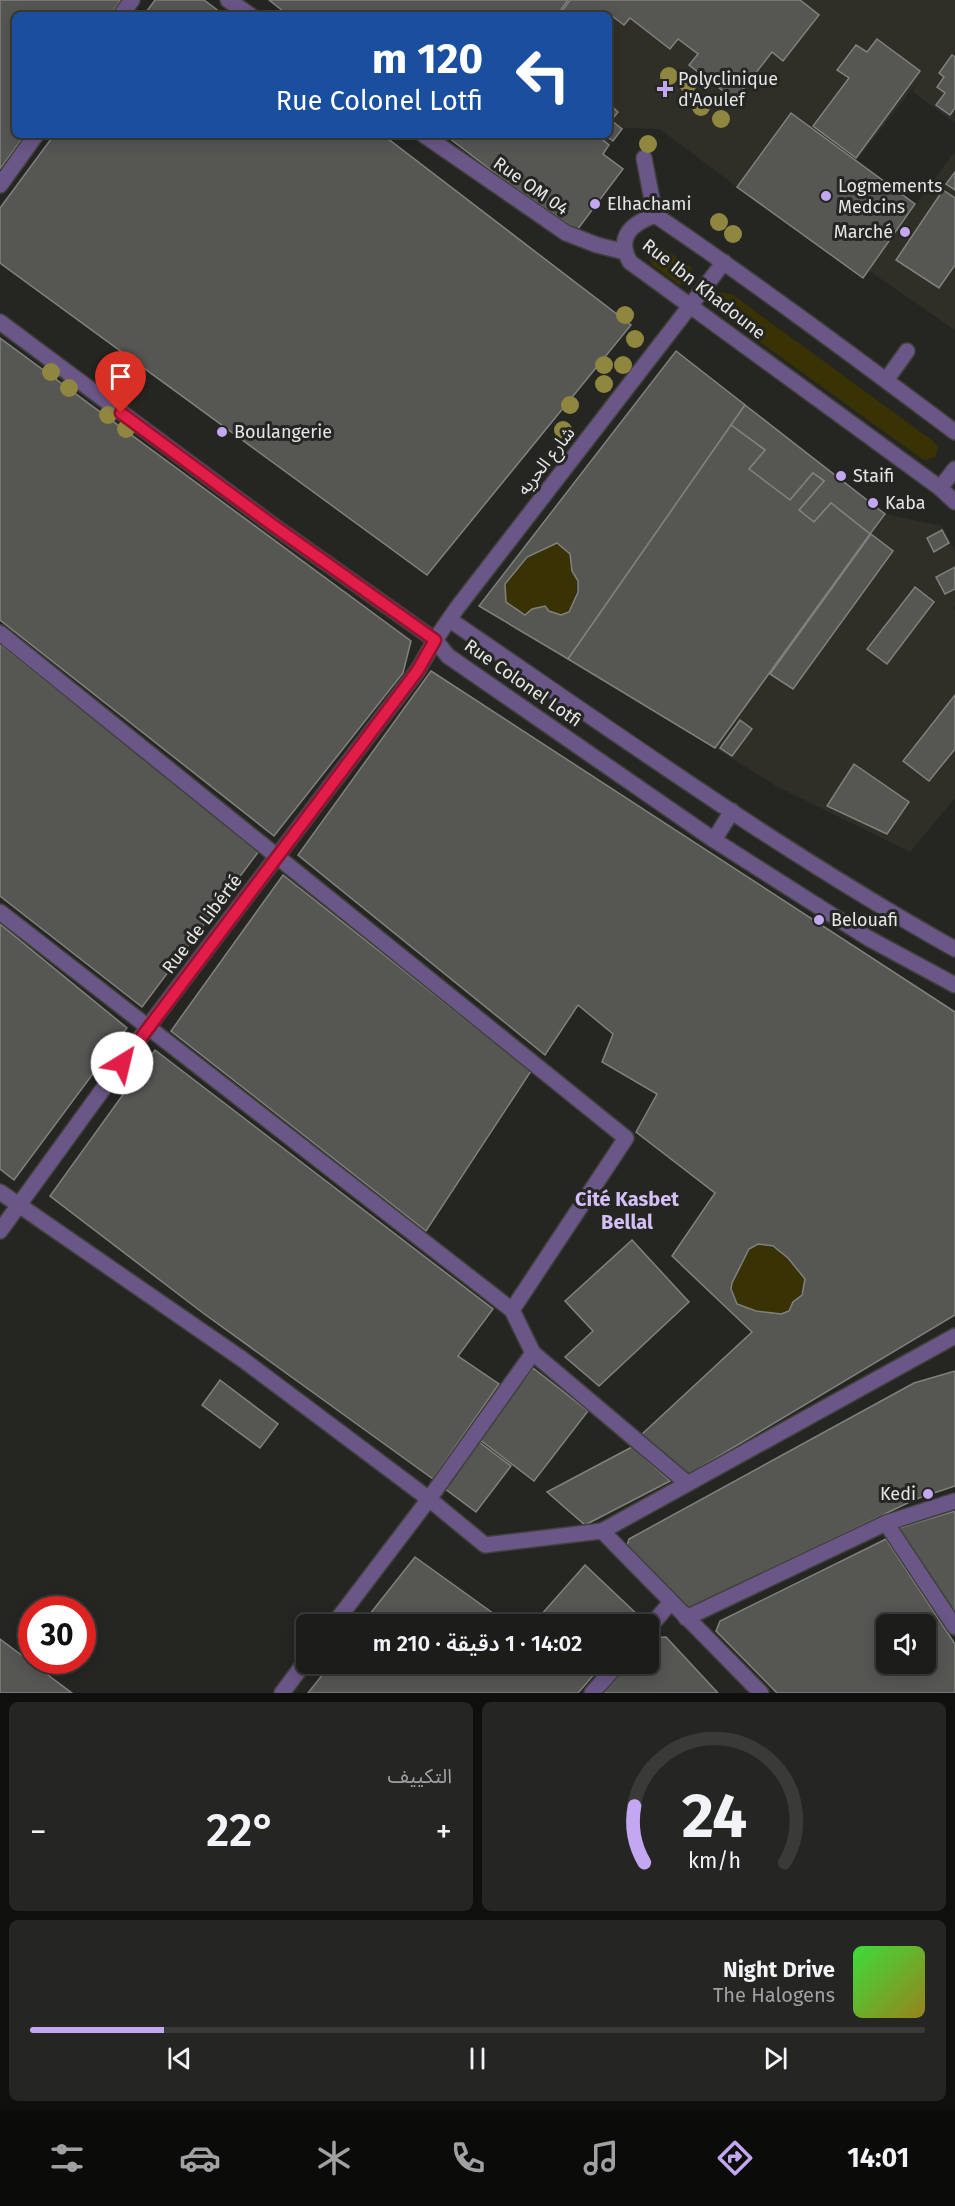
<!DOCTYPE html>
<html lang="ar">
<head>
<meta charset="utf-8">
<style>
	body { margin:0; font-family:"Fira Sans","Noto Sans Arabic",sans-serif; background:#252523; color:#f1f3f6; direction:rtl; height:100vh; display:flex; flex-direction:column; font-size:22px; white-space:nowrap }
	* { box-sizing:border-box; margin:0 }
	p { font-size:20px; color:#a0a1a2 }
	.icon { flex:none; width:33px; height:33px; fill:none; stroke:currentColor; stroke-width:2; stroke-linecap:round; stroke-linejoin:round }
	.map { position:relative; height:1693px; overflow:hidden; direction:ltr }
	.drawer { display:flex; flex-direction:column; gap:9px; padding:9px; background:#0f0f0e; flex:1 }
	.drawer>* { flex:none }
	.hud { position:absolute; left:12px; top:12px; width:600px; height:126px; border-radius:9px; box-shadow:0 3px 15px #0003,0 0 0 2px #3a3a39; direction:rtl; background:#1a4fa0; color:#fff; overflow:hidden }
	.tools { position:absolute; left:876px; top:1614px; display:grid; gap:12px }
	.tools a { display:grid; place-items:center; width:60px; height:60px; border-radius:9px; background:#1c1c1a; box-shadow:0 3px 15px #0003,0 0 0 2px #3a3a39; font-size:30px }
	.speed { position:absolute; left:18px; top:1596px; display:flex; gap:12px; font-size:30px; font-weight:700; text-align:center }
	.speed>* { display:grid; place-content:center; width:78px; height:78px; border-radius:50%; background:#1c1c1a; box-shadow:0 3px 15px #0003,0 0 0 2px #3a3a39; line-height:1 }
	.speed .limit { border:9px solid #d22; background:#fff; color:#111 }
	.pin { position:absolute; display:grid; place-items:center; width:51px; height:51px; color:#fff; margin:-62px -26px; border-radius:50% 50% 50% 0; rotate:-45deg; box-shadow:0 0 6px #0007 }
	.pin .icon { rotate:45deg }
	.me { position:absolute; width:66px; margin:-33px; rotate:36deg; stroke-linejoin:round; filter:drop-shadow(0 0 4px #0008) }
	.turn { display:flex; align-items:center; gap:21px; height:126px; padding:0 30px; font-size:27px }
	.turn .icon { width:78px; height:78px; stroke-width:2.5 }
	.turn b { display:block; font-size:42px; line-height:51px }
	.big { font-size:45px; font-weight:600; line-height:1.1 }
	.drawer .widget { flex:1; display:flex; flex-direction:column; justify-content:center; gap:9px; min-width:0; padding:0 21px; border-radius:9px; background:#252523 }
	.drawer .dial { align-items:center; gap:0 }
	.dial svg { height:156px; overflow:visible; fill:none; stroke:#3a3a39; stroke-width:7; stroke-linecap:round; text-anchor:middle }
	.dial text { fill:#f1f3f6; stroke:none }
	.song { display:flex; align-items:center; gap:18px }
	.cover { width:72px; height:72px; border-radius:9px; background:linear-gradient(135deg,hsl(120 70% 55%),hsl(50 70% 35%)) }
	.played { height:6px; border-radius:3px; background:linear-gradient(90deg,#c4a7f1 15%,#3a3a39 15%) }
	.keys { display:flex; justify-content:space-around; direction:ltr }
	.heat { display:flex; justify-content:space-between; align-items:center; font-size:33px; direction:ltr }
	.drawer .tiles { flex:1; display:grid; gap:9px; grid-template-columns:1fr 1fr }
	.widget:last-child { grid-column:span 2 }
	.trip { position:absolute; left:296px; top:1614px; width:363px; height:60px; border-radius:9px; background:#1c1c1a; box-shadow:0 3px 15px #0003,0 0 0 2px #3a3a39; font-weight:600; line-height:60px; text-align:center; direction:rtl }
	.menu { display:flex; height:96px; justify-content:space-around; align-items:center; background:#0b0b0a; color:#a0a1a2 }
	.menu .icon { width:42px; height:42px }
	.menu .current { color:#c4a7f1 }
	.menu b { font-size:27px; color:#f1f3f6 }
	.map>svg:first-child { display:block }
	.built { fill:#302f27; fill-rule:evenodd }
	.green { fill:#383204 }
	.building { fill:#565653; stroke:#81817d; stroke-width:1.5; fill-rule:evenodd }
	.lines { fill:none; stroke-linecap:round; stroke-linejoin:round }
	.service-casing { stroke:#40403d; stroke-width:18 }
	.minor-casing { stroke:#40403d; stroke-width:18 }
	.tertiary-casing { stroke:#40403d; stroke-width:18 }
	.service { stroke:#6a5687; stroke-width:15 }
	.minor { stroke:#6a5687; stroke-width:15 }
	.tertiary { stroke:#6a5687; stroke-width:15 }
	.tree { fill:#8f863f }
	.route-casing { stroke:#92132f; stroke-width:15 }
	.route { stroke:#e11d48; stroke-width:10 }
	.poi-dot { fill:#c4a7f1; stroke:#252522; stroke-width:2 }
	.labels { text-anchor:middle; stroke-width:6; stroke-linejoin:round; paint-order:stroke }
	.poi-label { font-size:18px; fill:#e5e5e3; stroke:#252522; text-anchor:start }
	.street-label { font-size:18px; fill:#e5e5e3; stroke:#252522 }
	.neighbourhood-label { font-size:20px; font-weight:bold; fill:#d4bff7; stroke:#252522 }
</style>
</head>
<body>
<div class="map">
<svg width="955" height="1693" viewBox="0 0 955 1693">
	<rect width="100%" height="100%" fill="#252522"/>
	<g class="built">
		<path d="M800 0H955V57L952 55 939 73 944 77 945 93 936 104 949 115 955 108V123L912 91 921 78 856 161 790 113 737 187 660 129 625 128 610 145 598 135H605L613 141 622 129 612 121 609 125 618 112 609 104V20L612 16 630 18 670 49 678 39 698 54 690 65 735 100 772 52 783 61 819 15ZM877 39 920 72 856 158 813 126 849 78 838 69 856 45 867 52Z"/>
		<polygon points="955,151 955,172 947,184 955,190 955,198 942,190 896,260 939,288 955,265 955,330 868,270"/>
		<path d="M885 514 942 526 955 551V567L936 577 945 594 955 589V605L953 607 955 612V695L903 760 929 781 955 749V798L910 852 776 786 715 748ZM942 530 949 543 934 551 927 538ZM871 535 892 551 793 689 770 674ZM915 587 934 602 886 664 867 649ZM740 720 752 729 732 756 720 747ZM855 764 909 802 887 834 827 806Z"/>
	</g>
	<g class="green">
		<polygon points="656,247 663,248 691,267 694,277 689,283 679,285 651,264 649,254"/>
		<polygon points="719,292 733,295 933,441 938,447 935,457 927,460 922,459 721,314 711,304 714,295"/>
		<path d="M557 543 570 554C575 585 583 580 569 612L561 615 549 611 544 606 532 609 525 615 506 602 505 584 527 557Z"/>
		<path d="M758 1244C784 1248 790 1261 805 1279 796 1324 772 1316 737 1304L731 1289 732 1283 749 1249Z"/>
	</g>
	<g class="building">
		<polygon points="0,0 121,0 110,15 15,15 15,135 25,135 0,169"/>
		<polygon points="155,0 204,0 224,15 144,15"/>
		<polygon points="269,0 568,0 557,15 288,15"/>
		<polygon points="570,0 800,0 819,15 783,61 772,52 735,100 689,65 698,54 678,39 670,49 630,18 624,25 612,16 609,20 609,15 559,15"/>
		<polygon points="877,39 920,71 856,158 813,126 849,78 837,70 856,45 867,52"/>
		<polygon points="952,55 955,57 955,108 950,115 936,105 945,93 937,87 944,77 939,73"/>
		<polygon points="609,104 618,112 609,123"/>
		<polygon points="791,113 915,204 863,278 737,187"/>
		<polygon points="612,121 622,129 613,141 605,135 609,135 609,125"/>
		<polygon points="54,135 383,135 631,325 427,575 0,263 0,208"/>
		<polygon points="445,135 597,135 609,145 603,154 623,169 577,230 504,180"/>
		<polygon points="955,172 955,190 946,184"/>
		<polygon points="943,190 955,198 955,265 939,288 896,260"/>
		<polygon points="0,338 411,641 403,673 274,836 0,620"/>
		<path d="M676 351 745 405 568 659 479 606ZM557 543 570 554 572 571 578 581V592L569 612 561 615 549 611 545 606 532 609 525 615 506 602 505 584 527 557Z"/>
		<polygon points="745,405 885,514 870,534 831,503 814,522 799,510 824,481 813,473 790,500 749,469 765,450 731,425"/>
		<polygon points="731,425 765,450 749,469 790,500 813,473 824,481 799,510 814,522 831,503 870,534 715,748 568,659"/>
		<polygon points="942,530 949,543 934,552 927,538"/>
		<polygon points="871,534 893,551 793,689 770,674"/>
		<polygon points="955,567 955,589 945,594 936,577"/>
		<polygon points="915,587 934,602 887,664 867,649"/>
		<polygon points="0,644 259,851 142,1007 0,896"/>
		<path d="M431 671 955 1012V1315L689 1474 640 1436 752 1332 672 1256 715 1193 636 1132 657 1094 602 1062 613 1034 578 1005 545 1055 298 855ZM758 1244 773 1246 788 1258 805 1279 802 1295 793 1302 789 1311 781 1314 756 1311 737 1304 731 1289 732 1283 749 1249Z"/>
		<polygon points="955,695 955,749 929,781 903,761"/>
		<polygon points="740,720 752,729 732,756 720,748"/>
		<polygon points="854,764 909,802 887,834 827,806"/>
		<polygon points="283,875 531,1071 426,1231 171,1031"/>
		<polygon points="0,924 127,1028 14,1180 0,1169"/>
		<polygon points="155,1050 493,1309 458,1356 499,1384 433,1479 203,1313 50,1196"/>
		<polygon points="632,1240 689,1302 599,1386 565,1357 593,1331 565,1301"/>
		<polygon points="533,1368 588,1411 534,1481 479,1439"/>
		<polygon points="955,1371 955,1486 916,1499 687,1609 626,1548 629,1539 914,1383"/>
		<polygon points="220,1380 278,1424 260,1448 202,1405"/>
		<polygon points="479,1442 511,1466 476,1512 444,1488"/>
		<polygon points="632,1447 670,1481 585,1525 547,1492"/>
		<polygon points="955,1511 955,1613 899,1528"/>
		<path d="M886 1539 955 1644V1693H777L716 1631 720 1621ZM886 1624H926V1664H886Z"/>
		<polygon points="415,1557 508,1624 362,1624"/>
		<polygon points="585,1565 641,1618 635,1624 533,1624"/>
		<polygon points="666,1637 718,1693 603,1693 629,1664 648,1664 648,1641 651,1638"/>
		<polygon points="0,1639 72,1693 0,1693"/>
		<polygon points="331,1664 603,1664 578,1693 308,1693"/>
	</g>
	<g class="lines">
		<g class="service-casing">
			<g id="service">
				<polyline points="644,158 655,215"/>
				<polyline points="887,379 907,351"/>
				<polyline points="533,1353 687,1483"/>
				<polyline points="648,1629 671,1602"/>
				<polyline points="592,1693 618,1664"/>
			</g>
		</g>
		<g class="minor-casing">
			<g id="minor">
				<polyline points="228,0 250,15"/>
				<polyline points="121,15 132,0"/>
				<polyline points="424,135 566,233 597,245 625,252"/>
				<polyline points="0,185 36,135"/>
				<polyline points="0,322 274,526 435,640 448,656 714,840 868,938 955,985"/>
				<path d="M450 620C616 733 780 851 955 949"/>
				<polyline points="0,633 626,1138 512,1310"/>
				<polyline points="714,840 732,811"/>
				<polyline points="0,912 512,1310 533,1353 429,1499 485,1545 602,1531 761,1693"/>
				<polyline points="0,1192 242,1359 429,1499 334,1624"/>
				<polyline points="0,1231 148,1027 418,670 435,640 457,608 724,262"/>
				<polyline points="886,1523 955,1627"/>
				<polyline points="602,1531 955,1336"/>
				<polyline points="686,1618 886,1523 955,1501"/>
				<polyline points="282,1693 306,1661"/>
			</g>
		</g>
		<g class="tertiary-casing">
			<g id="tertiary">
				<path d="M955 432C856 358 757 284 655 215 631 224 616 237 630 262L940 488 955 502"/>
				<polyline points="940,488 955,469"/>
			</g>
		</g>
		<use href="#service" class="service"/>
		<use href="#minor" class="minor"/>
		<use href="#tertiary" class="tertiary"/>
	</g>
	<g class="tree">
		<circle cx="669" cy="76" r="9"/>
		<circle cx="688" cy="84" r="9"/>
		<circle cx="701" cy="107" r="9"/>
		<circle cx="721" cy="119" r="9"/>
		<circle cx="648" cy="144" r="9"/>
		<circle cx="719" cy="222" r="9"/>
		<circle cx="733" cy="234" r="9"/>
		<circle cx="625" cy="315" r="9"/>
		<circle cx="635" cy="339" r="9"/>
		<circle cx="604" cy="365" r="9"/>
		<circle cx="623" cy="365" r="9"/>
		<circle cx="51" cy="372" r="9"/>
		<circle cx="604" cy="384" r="9"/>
		<circle cx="69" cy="388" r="9"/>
		<circle cx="570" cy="405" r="9"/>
		<circle cx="108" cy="415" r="9"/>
		<circle cx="126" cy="429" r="9"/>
		<circle cx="563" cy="430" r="9"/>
	</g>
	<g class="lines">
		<g class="route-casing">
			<polyline id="route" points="121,413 274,526 435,640 418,670 122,1063"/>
		</g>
		<use href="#route" class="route"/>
	</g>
	<g class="poi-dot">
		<path d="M662 80h6v6h6v6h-6v6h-6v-6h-6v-6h6z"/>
		<circle cx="826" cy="196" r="6"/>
		<circle cx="595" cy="204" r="6"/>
		<circle cx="905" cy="232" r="6"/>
		<circle cx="222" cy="432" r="6"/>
		<circle cx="841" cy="476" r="6"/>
		<circle cx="873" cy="503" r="6"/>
		<circle cx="819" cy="920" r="6"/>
		<circle cx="928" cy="1494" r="6"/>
	</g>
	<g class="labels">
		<g class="poi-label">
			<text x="678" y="85">Polyclinique<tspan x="678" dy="21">d'Aoulef</tspan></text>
			<text x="838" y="192">Logmements<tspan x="838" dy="21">Medcins</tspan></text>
			<text x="607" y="210">Elhachami</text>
			<text x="893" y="238" text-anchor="end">Marché</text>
			<text x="234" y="438">Boulangerie</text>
			<text x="853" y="482">Staifi</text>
			<text x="885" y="509">Kaba</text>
			<text x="831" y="926">Belouafi</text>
			<text x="916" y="1500" text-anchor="end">Kedi</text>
		</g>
		<g class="street-label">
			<text transform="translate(531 186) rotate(35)" y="6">Rue OM 04</text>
			<text transform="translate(704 289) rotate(38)" y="6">Rue Ibn Khadoune</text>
			<text transform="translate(546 461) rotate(-52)" y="6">شارع الحريه</text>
			<text transform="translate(523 683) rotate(35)" y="6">Rue Colonel Lotfi</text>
			<text transform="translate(202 924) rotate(-53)" y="6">Rue de Libérté</text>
		</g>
		<g class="neighbourhood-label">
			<text x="627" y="1206">Cité Kasbet<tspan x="627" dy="23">Bellal</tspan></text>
		</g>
	</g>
</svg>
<div class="tools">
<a><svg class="icon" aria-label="sound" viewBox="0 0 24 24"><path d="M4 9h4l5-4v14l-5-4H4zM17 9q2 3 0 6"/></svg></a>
</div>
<div class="speed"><div class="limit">30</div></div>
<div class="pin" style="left:121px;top:413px;background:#d93025"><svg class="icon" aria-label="arrive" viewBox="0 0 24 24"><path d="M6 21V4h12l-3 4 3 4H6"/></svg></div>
<svg class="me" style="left:122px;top:1063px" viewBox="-20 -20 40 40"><circle r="19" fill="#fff"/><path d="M0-13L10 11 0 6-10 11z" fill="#e11d48"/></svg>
<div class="trip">14:02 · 1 دقيقة · 210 m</div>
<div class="hud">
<div class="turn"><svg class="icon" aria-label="left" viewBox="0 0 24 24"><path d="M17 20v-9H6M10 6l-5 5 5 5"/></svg><div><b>120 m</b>Rue Colonel Lotfi</div></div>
</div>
</div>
<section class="drawer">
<div class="tiles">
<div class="widget dial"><svg viewBox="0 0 100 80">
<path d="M14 69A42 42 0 1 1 86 69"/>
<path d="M14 69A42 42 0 0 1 9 40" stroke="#c4a7f1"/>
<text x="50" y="56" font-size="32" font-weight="700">24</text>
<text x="50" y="72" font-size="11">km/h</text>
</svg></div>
<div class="widget"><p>التكييف</p>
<div class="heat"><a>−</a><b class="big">22°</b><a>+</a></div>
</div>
<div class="widget">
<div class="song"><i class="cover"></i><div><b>Night Drive</b><p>The Halogens</p></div></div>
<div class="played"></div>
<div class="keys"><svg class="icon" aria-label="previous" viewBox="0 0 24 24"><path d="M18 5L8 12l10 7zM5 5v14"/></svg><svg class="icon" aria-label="pause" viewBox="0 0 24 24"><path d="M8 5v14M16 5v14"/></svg><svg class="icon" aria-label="next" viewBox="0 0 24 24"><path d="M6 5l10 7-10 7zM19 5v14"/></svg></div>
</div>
</div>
</section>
<nav class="menu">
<b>14:01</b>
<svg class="icon current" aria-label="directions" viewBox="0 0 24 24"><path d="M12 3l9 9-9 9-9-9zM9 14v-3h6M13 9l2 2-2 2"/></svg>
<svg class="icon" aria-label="music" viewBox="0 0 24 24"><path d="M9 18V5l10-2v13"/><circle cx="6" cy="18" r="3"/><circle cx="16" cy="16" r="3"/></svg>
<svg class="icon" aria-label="phone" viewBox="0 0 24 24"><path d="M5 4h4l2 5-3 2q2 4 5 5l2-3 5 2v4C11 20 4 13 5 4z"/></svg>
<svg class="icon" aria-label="climate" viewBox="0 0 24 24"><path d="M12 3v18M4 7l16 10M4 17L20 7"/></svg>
<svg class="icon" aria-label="car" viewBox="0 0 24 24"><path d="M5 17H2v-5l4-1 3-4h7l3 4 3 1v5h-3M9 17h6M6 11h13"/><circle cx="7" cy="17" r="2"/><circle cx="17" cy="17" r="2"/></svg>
<svg class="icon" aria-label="filters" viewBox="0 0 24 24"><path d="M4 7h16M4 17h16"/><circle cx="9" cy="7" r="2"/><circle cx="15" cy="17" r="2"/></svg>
</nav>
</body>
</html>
